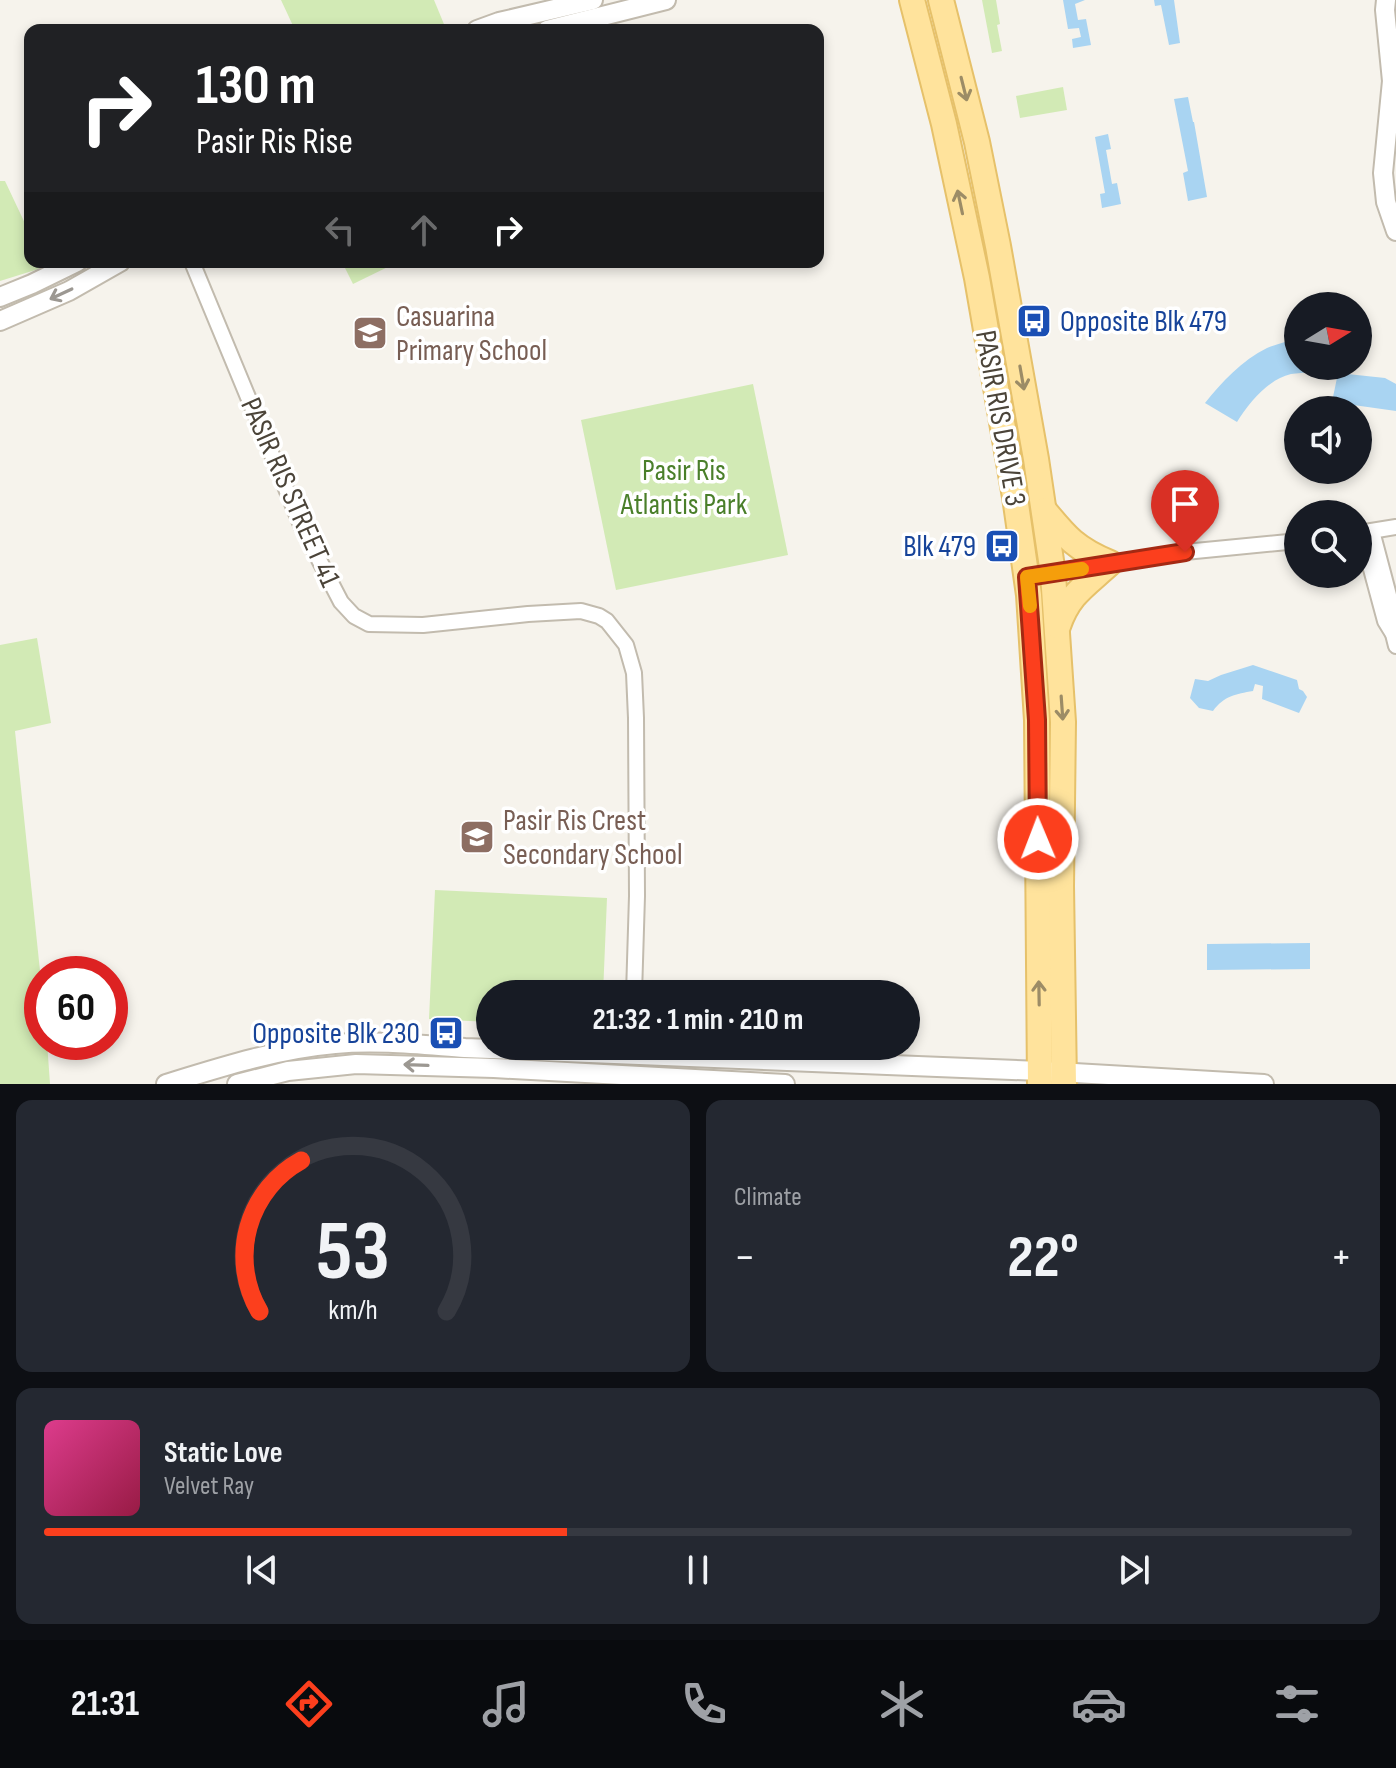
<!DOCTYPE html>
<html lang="en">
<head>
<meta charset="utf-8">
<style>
	body { margin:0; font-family:"Sofia Sans Condensed",sans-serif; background:#242831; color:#f1f3f6; height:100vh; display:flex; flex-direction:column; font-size:30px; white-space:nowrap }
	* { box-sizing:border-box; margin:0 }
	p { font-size:26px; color:#9ea1a6 }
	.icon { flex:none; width:44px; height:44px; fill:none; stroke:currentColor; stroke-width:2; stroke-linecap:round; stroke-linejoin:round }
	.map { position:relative; height:1084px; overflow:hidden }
	.panel { display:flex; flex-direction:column; gap:16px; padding:16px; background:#0d0f14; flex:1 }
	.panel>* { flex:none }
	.top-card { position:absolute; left:24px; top:24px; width:800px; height:244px; border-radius:16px; box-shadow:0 4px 12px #0003; background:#202124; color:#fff; overflow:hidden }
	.needle { width:52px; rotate:79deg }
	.buttons { position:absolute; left:1284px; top:292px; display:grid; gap:16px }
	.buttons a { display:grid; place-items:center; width:88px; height:88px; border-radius:50%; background:#171b24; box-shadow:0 4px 12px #0003; font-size:40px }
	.speed { position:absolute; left:24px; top:956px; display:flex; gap:16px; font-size:40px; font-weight:700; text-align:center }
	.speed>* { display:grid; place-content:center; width:104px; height:104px; border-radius:50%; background:#171b24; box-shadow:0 4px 12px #0003; line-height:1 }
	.speed .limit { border:12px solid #d22; background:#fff; color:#111 }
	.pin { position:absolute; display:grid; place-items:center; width:68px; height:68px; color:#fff; margin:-82px -34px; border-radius:50% 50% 50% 0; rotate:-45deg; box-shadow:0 0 8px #0007 }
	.pin .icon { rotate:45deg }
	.me { position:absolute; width:88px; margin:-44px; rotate:359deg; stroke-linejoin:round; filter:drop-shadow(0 0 6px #0008) }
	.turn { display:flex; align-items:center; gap:28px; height:168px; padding:0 40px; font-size:36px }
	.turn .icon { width:104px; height:104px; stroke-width:2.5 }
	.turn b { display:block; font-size:56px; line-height:68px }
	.lanes { display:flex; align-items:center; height:76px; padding:0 40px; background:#0003; justify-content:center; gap:40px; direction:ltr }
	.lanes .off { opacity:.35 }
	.big { font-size:60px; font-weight:700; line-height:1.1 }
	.panel .card { flex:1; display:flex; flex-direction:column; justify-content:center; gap:12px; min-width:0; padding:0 28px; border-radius:16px; background:#242831 }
	.panel .dial { align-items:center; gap:0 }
	.dial svg { height:208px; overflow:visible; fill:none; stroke:#363941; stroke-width:7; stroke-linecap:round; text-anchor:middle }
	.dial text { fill:#f1f3f6; stroke:none }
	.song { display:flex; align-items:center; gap:24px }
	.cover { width:96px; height:96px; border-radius:12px; background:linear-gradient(135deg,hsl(330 70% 55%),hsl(340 70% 35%)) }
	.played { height:8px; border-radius:4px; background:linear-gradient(90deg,#fc3f1d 40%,#363941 40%) }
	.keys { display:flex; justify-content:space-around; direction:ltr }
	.heat { display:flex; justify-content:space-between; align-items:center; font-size:44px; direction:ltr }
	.panel .tiles { flex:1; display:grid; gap:16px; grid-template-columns:1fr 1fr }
	.card:last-child { grid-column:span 2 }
	.trip { position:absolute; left:476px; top:980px; width:444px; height:80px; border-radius:40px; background:#171b24; box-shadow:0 4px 12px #0003; font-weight:700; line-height:80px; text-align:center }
	.dock { display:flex; height:128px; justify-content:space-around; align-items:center; background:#090b0e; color:#9ea1a6 }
	.dock .icon { width:56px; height:56px }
	.dock .current { color:#fc3f1d }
	.dock b { font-size:36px; color:#f1f3f6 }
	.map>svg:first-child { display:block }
	.green { fill:#d2eab5 }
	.water { fill:#a9d4f2 }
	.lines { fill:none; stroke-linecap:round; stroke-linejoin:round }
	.minor-casing { stroke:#c2bbae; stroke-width:18 }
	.tertiary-casing { stroke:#c2bbae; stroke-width:22 }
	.primary-casing { stroke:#e6c16a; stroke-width:28 }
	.minor { stroke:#fff; stroke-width:14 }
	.tertiary { stroke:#fff; stroke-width:18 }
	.primary { stroke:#ffe39c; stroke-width:24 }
	.oneway { stroke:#9c8c66 }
	.oneway2 { stroke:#9c9892 }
	.route-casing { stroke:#a42913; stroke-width:20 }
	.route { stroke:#fc3f1d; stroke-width:14 }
	.slow { stroke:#f59e0b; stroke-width:14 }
	.labels { text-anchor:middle; stroke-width:7; stroke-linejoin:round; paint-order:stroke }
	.education-label { font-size:30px; fill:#785e54; stroke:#fff; text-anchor:start }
	.transit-label { font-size:30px; fill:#164399; stroke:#fff; text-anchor:end }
	.street-label { font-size:30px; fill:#4b4439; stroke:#fff }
	.park-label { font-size:30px; fill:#4a7f2a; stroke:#fff }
</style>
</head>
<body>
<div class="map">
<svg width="1396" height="1084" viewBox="0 0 1396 1084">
	<rect width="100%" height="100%" fill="#f6f3ec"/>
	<g class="green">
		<polygon points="281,0 434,0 446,29 295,30"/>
		<polygon points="982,0 996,0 1000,24 997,25 1002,51 992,53"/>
		<polygon points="1063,87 1067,110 1020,118 1016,96"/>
		<polygon points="0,181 5,181 30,234 30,262 43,262 45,267 0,281"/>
		<polygon points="342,262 398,262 353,284"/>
		<polygon points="753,384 788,555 616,590 581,420"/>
		<polygon points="37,638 51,723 15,731 42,990 42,1042 47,1042 50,1084 0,1084 0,645"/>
		<polygon points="435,890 607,898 603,994 490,994 490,1022 429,1019"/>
	</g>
	<g class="water">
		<polygon points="1063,0 1085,0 1075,4 1078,20 1086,19 1091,45 1073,48 1072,39 1081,37 1079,28 1068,29"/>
		<polygon points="1154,0 1174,0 1180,43 1169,45 1161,5 1155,6"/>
		<polygon points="1188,97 1193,122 1194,122 1207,197 1188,201 1183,173 1188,171 1174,99"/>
		<polygon points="1108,134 1111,149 1106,150 1112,184 1117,183 1121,204 1102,208 1100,194 1105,193 1095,137"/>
		<path d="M1298 338V366H1312L1311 372C1305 373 1297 373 1291 374 1267 380 1249 403 1237 422L1205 403C1222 382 1242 360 1267 348 1277 344 1288 341 1298 338Z"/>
		<polygon points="1338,373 1385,378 1396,384 1396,411 1332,402"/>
		<path d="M1253 665 1297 680 1299 689 1303 691 1307 697 1299 713 1262 699 1263 686 1255 684 1253 691C1236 694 1224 696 1213 711L1199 708 1190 698 1195 679 1208 681 1221 675Z"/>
		<polygon points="1310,943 1310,969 1207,970 1207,944"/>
	</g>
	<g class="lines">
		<g class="minor-casing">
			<g id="minor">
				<polyline points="192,262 301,525 341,602 354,616 369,624 423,625 528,614 581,611 599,616 607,621 626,645 634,673 636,718 637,896 634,994"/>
				<polyline points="1372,531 1395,618 1393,634"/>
				<polyline points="1361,532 1385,621 1393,634 1396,646"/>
				<polyline points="1365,532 1396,527"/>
				<polyline points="1027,577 1185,552 1298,541"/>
			</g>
		</g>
		<g class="tertiary-casing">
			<g id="tertiary">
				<polyline points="1386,0 1385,10 1392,81 1383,173 1386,202 1396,231"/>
				<polyline points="477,30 499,22 593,0"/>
				<polyline points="547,30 666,0"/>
				<polyline points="0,297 32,284 77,262"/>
				<polyline points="0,321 69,291 120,262"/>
				<path d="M166 1084C221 1067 277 1049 335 1044 378 1040 422 1045 465 1048L1040 1071 1264 1084"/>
				<polyline points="237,1084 288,1071 356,1064 494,1068 785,1084"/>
			</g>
		</g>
		<g class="primary-casing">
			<g id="primary">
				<polyline points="912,0 944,124 977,278 1015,497 1029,595 1037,720 1040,1084"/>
				<polyline points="941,0 977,142 998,246 1036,459 1053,574 1063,722 1061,886 1064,1084"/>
				<path d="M1044 510C1066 537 1076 549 1110 563 1085 586 1069 594 1058 626"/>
			</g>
		</g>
		<use href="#minor" class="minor"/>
		<use href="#tertiary" class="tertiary"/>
		<use href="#primary" class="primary"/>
	</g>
	<defs><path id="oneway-shaft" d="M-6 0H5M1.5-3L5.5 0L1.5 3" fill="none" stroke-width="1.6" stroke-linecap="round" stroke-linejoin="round" transform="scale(2)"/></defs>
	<g class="oneway">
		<use href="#oneway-shaft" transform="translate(964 89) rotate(76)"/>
		<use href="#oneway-shaft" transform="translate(960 202) rotate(-102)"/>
		<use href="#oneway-shaft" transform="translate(1022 378) rotate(80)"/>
		<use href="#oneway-shaft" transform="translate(1062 708) rotate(86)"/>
		<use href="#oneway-shaft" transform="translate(1039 993) rotate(-91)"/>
	</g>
	<g class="oneway2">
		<use href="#oneway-shaft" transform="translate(61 294) rotate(155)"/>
		<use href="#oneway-shaft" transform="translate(416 1065) rotate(-178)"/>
	</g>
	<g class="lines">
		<g class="route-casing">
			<polyline id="route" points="1038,839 1037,720 1027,577 1185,552"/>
		</g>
		<use href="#route" class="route"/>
		<polyline class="slow" points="1030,606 1027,577 1082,569"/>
	</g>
	<defs>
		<g id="bus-square" transform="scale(1.8)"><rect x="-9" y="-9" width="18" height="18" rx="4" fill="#1a4fb4" stroke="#fff"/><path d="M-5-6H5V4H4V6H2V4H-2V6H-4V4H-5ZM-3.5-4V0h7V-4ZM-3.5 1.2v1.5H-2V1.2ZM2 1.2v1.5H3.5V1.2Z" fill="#fff"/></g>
		<g id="school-square" transform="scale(1.8)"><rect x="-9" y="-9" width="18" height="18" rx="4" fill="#8d6e63" stroke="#fff"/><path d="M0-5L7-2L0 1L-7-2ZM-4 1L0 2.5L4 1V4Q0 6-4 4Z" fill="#fff"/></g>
	</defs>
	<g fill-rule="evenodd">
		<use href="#bus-square" x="1034" y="321"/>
		<use href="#school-square" x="370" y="333"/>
		<use href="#bus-square" x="1002" y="546"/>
		<use href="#school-square" x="477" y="837"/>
		<use href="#bus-square" x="446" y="1033"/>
	</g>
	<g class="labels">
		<g class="education-label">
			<text x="396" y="326">Casuarina<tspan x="396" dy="34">Primary School</tspan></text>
			<text x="503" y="830">Pasir Ris Crest<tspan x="503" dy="34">Secondary School</tspan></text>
		</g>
		<g class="transit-label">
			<text x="1060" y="331" text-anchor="start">Opposite Blk 479</text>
			<text x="976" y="556">Blk 479</text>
			<text x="420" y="1043">Opposite Blk 230</text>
		</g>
		<g class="street-label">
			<text transform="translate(1001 418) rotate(80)" y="10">PASIR RIS DRIVE 3</text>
			<text transform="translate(291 492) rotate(66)" y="10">PASIR RIS STREET 41</text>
		</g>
		<g class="park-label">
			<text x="684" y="480">Pasir Ris<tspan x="684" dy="34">Atlantis Park</tspan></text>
		</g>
	</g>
</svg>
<div class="buttons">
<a><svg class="needle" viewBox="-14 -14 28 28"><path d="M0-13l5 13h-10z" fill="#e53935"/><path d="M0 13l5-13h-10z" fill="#9ea1a6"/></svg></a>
<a><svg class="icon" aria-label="sound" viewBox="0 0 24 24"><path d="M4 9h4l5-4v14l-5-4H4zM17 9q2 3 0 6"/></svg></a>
<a><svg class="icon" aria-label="search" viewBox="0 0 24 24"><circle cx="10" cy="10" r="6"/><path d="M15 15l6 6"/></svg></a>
</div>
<div class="speed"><div class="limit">60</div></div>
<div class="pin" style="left:1185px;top:552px;background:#d93025"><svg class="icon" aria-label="arrive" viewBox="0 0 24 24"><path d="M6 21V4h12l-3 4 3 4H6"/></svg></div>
<svg class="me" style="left:1038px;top:839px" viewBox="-20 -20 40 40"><circle r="17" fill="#fc3f1d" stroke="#fff" stroke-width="3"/><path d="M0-11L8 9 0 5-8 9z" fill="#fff"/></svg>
<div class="trip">21:32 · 1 min · 210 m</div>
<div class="top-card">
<div class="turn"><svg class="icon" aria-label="right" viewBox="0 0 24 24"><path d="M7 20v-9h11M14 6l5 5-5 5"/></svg><div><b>130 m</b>Pasir Ris Rise</div></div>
<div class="lanes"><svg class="icon off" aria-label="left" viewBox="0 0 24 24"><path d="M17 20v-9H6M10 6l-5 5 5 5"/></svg><svg class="icon off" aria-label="ahead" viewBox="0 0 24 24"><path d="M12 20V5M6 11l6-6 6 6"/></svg><svg class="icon" aria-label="right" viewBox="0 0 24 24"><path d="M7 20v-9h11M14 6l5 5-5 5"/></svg></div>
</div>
</div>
<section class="panel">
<div class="tiles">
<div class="card dial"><svg viewBox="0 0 100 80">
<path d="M14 69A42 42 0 1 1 86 69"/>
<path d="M14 69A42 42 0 0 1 30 11" stroke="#fc3f1d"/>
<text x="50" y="56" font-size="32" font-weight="700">53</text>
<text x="50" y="72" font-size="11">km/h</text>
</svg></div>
<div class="card"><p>Climate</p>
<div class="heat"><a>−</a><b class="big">22°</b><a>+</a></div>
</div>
<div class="card">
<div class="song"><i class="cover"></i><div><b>Static Love</b><p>Velvet Ray</p></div></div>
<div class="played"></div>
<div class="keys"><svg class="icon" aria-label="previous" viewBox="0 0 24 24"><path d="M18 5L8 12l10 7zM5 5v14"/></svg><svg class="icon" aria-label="pause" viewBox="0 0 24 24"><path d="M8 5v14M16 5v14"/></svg><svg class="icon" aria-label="next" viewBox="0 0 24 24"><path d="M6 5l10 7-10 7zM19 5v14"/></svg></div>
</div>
</div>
</section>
<nav class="dock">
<b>21:31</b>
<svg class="icon current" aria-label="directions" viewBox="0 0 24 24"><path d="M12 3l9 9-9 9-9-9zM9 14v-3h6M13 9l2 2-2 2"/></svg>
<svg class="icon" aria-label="music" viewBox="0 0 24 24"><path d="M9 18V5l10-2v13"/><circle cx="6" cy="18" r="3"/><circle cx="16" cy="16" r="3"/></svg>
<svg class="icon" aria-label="phone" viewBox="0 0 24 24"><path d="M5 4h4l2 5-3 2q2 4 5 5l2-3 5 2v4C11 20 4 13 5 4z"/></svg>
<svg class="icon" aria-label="climate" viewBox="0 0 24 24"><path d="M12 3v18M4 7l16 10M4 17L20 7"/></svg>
<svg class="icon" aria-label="car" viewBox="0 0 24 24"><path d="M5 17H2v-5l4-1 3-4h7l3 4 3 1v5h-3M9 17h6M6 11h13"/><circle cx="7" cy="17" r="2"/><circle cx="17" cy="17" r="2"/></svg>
<svg class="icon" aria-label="filters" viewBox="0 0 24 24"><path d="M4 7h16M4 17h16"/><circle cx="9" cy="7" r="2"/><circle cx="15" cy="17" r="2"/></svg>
</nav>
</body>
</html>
